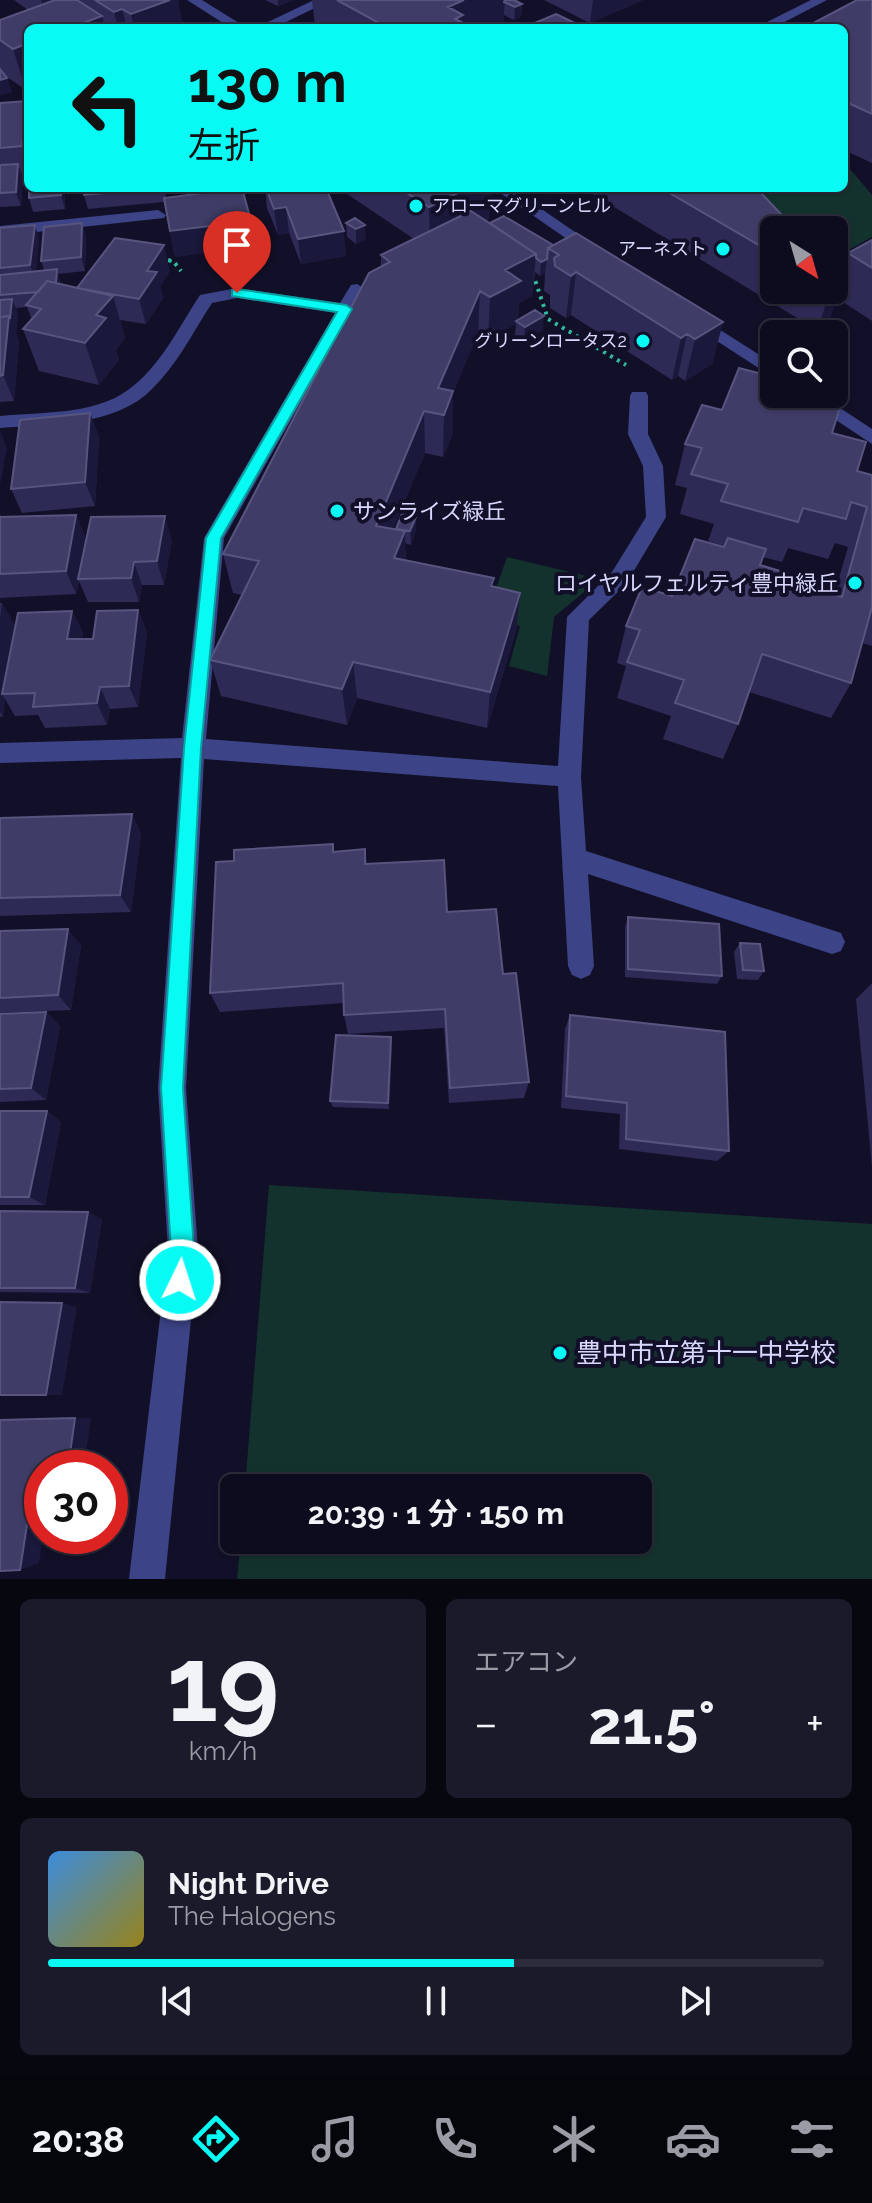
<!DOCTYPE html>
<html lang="ja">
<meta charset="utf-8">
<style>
:root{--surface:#0d0c1e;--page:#1b1a2b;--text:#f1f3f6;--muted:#9a9ba4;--line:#2d2c3c;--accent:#08faf4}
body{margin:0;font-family:Raleway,"Noto Sans JP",sans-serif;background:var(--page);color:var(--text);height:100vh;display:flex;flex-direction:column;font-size:30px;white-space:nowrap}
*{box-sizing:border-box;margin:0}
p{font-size:26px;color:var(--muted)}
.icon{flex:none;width:44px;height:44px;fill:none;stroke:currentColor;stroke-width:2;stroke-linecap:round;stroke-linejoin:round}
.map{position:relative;height:1579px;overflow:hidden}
.panel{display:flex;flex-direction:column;gap:20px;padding:20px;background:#070710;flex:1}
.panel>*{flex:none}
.hud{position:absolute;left:24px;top:24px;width:824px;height:168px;border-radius:12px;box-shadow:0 2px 6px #0004,0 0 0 2px var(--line);background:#08faf4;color:#111;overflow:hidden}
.needle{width:52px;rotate:143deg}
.buttons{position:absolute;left:760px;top:216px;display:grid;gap:16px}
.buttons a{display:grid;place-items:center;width:88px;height:88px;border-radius:12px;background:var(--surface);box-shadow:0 2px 6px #0004,0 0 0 2px var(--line);font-size:40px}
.speed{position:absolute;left:24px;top:1450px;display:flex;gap:16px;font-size:40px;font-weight:700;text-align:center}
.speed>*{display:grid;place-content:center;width:104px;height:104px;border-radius:50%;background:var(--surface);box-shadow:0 2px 6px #0004,0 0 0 2px var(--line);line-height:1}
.speed .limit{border:12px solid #d22;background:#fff;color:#111}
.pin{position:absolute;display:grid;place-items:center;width:68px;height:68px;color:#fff;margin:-82px -34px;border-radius:50% 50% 50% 0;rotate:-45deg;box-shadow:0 0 8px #0007}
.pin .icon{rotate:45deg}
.me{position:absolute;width:88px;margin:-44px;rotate:4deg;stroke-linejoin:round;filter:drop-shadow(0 0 6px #0008)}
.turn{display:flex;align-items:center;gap:28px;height:168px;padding:0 32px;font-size:36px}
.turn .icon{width:104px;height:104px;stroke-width:2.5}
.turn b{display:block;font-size:56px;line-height:68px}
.big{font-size:60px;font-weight:700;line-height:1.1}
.panel .widget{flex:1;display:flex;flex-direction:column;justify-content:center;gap:12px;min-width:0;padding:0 28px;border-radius:12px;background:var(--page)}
.panel .dial{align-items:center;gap:0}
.dial b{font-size:104px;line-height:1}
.song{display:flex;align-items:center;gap:24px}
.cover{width:96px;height:96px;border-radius:12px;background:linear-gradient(135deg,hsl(210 70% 55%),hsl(50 70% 35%))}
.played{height:8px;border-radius:4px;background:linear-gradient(90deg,var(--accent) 60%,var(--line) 60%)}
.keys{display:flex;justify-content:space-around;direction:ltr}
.heat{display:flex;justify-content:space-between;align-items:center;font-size:44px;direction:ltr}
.panel .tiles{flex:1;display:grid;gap:20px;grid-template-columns:1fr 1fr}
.widget:last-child{grid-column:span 2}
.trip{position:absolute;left:220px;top:1474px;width:432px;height:80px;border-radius:12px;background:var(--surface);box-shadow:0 2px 6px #0004,0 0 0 2px var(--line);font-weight:700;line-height:80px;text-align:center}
.tab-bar{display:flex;height:128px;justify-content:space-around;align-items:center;background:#05050c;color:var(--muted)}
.tab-bar .icon{width:56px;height:56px}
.tab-bar .selected{color:var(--accent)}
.tab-bar b{font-size:36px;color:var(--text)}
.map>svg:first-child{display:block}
.green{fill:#14322d}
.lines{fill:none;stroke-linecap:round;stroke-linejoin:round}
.path-far1{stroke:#32b89f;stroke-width:3;stroke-dasharray:2 4;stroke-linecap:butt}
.path{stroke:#32b89f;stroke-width:4;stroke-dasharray:3 5;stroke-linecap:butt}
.minor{fill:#3c4386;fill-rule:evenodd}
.wall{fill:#2d2a55;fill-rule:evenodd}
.shaded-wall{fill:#1a183b}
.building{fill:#3f3d67;stroke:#57557f;stroke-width:2}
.route{fill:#08faf4;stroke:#05a29f;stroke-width:2}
.poi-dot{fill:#08faf4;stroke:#111028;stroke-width:3}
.labels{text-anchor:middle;stroke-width:8;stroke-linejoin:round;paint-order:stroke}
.far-poi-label{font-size:18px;fill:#d8d8fe;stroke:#111028;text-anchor:end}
.poi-label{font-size:22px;fill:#d8d8fe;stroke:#111028;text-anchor:start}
.near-poi-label{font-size:26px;fill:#d8d8fe;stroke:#111028;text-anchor:start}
</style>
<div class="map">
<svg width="872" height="1579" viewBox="0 0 872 1579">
<rect width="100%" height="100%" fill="#111028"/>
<path class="green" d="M844,162L872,195V237L834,258V230H774L726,188H844Z
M507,557L595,578L590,587L554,617L547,676L509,666L520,626L495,620L488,611Z
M269,1185L872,1224V1579H237L241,1540H638V1488H245Z"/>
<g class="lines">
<path class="path-far1" d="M164,259L174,262"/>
<path class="path" d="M168,260L174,262L181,271
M529,277L535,280L548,319L626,365"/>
<path class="minor" d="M187,0H202L247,28H231Z
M314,0H331L280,25L268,22Z
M811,0H827L773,28H755Z
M493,188H511L607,254L599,259L593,257Z
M158,210L166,215L164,218L0,236V226Z
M357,284L365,289L224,538L206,739L558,766L567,617L612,572L646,517L643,466L628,434L630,396L632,392H646L648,396V434L663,466L666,517L626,584L589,620L581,777L586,851L832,930L841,933L845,942L841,951L832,954L588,874L594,966L590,975L581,979L572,975L568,966L558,786L204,759L186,1088L198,1250L165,1579H129L168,1250L158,1088L181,758L0,763V743L182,738L204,538L335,313L237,298L212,303C193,332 177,365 152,389C115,427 49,424 0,428V416C41,412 94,415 128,390C160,367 179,327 200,295L237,288L340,303L351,285Z
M692,312L774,364V378L686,321L683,317Z
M797,394H819L872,429V444Z"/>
</g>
<path class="wall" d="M14,0H178L183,28H28L26,90L4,75L12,92L0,95V20L28,10Z
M265,0H293L278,6Z
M312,0H518L516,1L522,4L521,17L514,20L504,15L503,23L493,28H318L315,26Z
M544,0H643L590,23Z
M872,0V163L844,150V28Z
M0,103L28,104V172L21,173L23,178L21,206L0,207Z
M29,188H73V192L65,193V209L33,212L29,198Z
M84,188H166V198L255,246L175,257L164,202L88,209L84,195Z
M265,188H326L346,256L301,264L289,233L278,235L267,208Z
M343,188H491L489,219L486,221L490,223L553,245L723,322L712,364L685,381L678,376L672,380L571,315L566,318L550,308V295L544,291L545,273L540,276L535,272L532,296L519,303L518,320L543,330L524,341L515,335L516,324L488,339L478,333L453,393V433L443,457L425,453L393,529L396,530V529L416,517V530L411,545L405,543L406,560L493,587L520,593L516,631L487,728L357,698L347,725L221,696L210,660L242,595L233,593L223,554L381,267V255L414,239L344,192Z
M586,188H752L774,230V290H834L848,253L872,240V321L837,298L828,323L817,330L586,190Z
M355,218L366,239L356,244L347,237L346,223Z
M82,223L86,237L85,271L58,274L61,285L77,288L170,271L160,286L163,298L146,324L120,320L125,338L116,350L119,360L99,385L39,371L23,329L32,320L27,307L16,308L18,313L16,333L19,342L14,401L0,402V228L39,239L36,271L44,270L41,261Z
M90,413L99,438L95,506L22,513L11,489Z
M832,433L857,471L872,475V646L862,643L851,683L831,718L749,692L738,724L723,759L663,739L671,716L617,698L626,666L617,663L626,626L672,596L725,546L708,541L714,524L680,514L687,488L675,485L685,444ZM835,543L848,547L834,595L808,587L760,565L763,557L782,562L788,548L828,559Z
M0,514L2,517L76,515L86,539L172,540L164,585H142L139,602H88L79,581L76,594L0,598Z
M0,603H2L15,626L13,643L72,611L83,633L82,639H93L138,610L147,632L138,707L110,709L107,725L45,728L38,715L15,716L5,699L3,716L0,717Z
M132,814L141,834L131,912L0,916V818Z
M365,849L367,864L447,912L503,974L529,1082L524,1098L449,1103L444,1028L348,1034L344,1015V1003L220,1012L210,993L234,861Z
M628,917L722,976L717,984L625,977V926Z
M0,931L81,945L71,1010L0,1013Z
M740,943L764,971L758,980L737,979L734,952Z
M871,984H872V1167L856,999Z
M46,1012L60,1026L46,1100L0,1102V1014Z
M570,1015L729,1151L717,1161L619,1149L620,1114L561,1108L565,1029Z
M391,1037L392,1045L389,1109L333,1107L330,1101Z
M0,1111H47L61,1122L45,1205H0Z
M0,1211L102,1219L90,1293L0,1292Z"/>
<path class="shaded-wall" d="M41,0H81L47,22Z
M170,0H178L183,28H134L131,14Z
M278,0H293L278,6Z
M464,0H505L503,23L493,28H447L448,7Z
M593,0H643L590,23Z
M522,4L521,17L514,20L515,7Z
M122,9L127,28H118L114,12Z
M102,16L105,28H70Z
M28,43V90H26L13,49Z
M7,78L12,92L0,95V80Z
M27,101L28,104V164L22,146Z
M18,164L23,178L21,206L16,192Z
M61,188H73V192L65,193V209L61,195Z
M468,188H491L489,219L430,250L429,207Z
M286,207L289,233L278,235L274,209Z
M251,221L255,246L175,257L170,231Z
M82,223L86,237L85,271L81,257Z
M35,225L39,239L35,279L30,265Z
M365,225L366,239L356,244V229Z
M344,231L346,256L301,264L298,239Z
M164,245L170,271L160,286L163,298L146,324L139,299L147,271Z
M536,254L532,296L519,303L518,322L516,321V324L488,339L490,297L505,270Z
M547,259L545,273L540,276L541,262Z
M57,269L61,283L60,304L55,290Z
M576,272L571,315L566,318L571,276Z
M844,280L828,323L817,330L831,290H834V286Z
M480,291L478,333L453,393V433L443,457L444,415L438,388Z
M113,296L125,338L116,350L119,360L99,385L85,343L96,315Z
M12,299L18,313L16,333L19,342L14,401L3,375L9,316Z
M544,316L543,330L524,341L525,327Z
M723,322L712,364L685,381L695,339Z
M687,334L678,376L672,380L681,338Z
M424,411L425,453L378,566L376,526Z
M90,413L99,438L95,506L85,482Z
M0,431L7,448L0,486Z
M76,515L86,539L76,594L66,571Z
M165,516L172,540L164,585L157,561Z
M416,517V530L411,545L410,531Z
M405,531L406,571L394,558Z
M134,562L142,585L139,602L131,578Z
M520,593L516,631L487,728L490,692Z
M2,603L15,626L6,694H2L5,699L3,716L0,712V620Z
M138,610L147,632L138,707L129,686Z
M72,611L83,633L78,662L67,639Z
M353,662L357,698L347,725L342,689Z
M100,687L110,709L107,725L97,703Z
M132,814L141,834L131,912L120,895Z
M68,929L81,945L71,1010L58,995Z
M46,1012L60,1026L46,1100L31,1088Z
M391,1037L392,1045L389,1109L388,1103Z
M47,1111L61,1122L45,1205L29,1197Z
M88,1212L102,1219L90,1293L75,1288Z
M62,1303L77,1307L62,1395H46Z
M75,1418H91L84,1468H68Z
M42,1508V1536H43L39,1563L20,1570L29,1512Z"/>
<path class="building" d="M55,0H77L102,16L70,28H28V43L13,49L0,40V20Z
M95,0H170L131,14L122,9L114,12Z
M337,0H464L448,7L463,15L455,19L465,24L455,28H388Z
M505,0H514L522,4L515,7L504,2Z
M857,0H872V114L844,101V28H804Z
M556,14L585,28H537L530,25Z
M0,69L7,78L0,80Z
M27,101L22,146L0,148V103Z
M18,164L16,192L0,193V165Z
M29,188H61V195L29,198Z
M84,188H159L84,195Z
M242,188L251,221L170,231L164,198Z
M266,188H326L344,231L298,239L286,207L274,209Z
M399,188H468L429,207Z
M661,188H752L762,194L796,230H774V254Z
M471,211L536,254L505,270L521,281L490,297L480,291L438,388L453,391L444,415L424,411L376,526L405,531L394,558L494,578L491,586L520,593L490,692L353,662L342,689L210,660L259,561L223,554L369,273L390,262L381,255Z
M504,216L553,245L548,248L547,259L541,262L536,258V254L490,223Z
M355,218L365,225L356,229L346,223Z
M82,223L81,257L41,261L44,227Z
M35,225L30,265L0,268V228Z
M576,233L723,322L695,339L687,334L681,338L576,272L571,276L555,266L554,258L559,255L548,248Z
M115,238L164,245L147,271L157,272L139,299L77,288Z
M872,240V268L848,253Z
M57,269L56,283L47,281L38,292L0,295V275Z
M834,270L844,280L834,286Z
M47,281L113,296L96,315L106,318L85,343L23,329L41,309L26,305Z
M12,299L10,319L9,316L0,317V300Z
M535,310L544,316L525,327L516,321Z
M9,316L3,375L0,376V317Z
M739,368L774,377V394H802L841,404L832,433L866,442L857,471L872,475V607L851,683L762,654L738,724L675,703L684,680L627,662L640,630L626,626L642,587L672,596L695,539L724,547L728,538L766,549L760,565L810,580L808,587L842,597L867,507L851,502L846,519L803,508L798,522L721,501L728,484L691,474L702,448L685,444L702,405L722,410Z
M90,413L85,482L11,489L20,420Z
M402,514L416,517L410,531L396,529Z
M76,515L66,571L0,574V517Z
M165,516L157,561L134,562L131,578L78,579L91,517Z
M138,610L129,686L100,687L97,703L33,707L35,693L2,694L18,613L72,611L67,639H93L97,611Z
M132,814L120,895L0,898V818Z
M333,844V852L365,849V864L444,860L447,912L496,909L503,974L516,973L529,1082L450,1088L445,1009L344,1015L343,983L210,993L216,862L234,861V850Z
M628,917L719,924L722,976L628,969Z
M68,929L58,995L0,998V931Z
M740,943L760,944L764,971L743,970Z
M46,1012L31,1088L0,1089V1014Z
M570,1015L725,1032L729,1151L626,1139L627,1103L566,1096Z
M336,1035L391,1037L388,1103L330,1101Z
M0,1111H47L29,1197H0Z
M0,1211L88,1212L75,1288H0Z
M0,1302L62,1303L46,1395H0Z
M75,1418L68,1468H42V1512H29L20,1570L0,1571V1420Z"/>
<path class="route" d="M237,289L346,305L352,309L221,538L201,748L183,1088L194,1250L188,1288L180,1291L171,1288L168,1280L171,1250L161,1088L184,748L206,538L337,312L232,296V290Z"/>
<g class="poi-dot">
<circle cx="416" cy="206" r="8"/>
<circle cx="723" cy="249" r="8"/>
<circle cx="643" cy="341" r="8"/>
<circle cx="337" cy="511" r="8"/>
<circle cx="855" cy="583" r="8"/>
<circle cx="560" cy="1353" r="8"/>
</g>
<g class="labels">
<g class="far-poi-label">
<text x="432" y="212" text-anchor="start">アローマグリーンヒル</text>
<text x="707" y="255">アーネスト</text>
<text x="627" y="347">グリーンロータス2</text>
</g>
<g class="poi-label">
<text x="353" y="519">サンライズ緑丘</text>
<text x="839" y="591" text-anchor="end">ロイヤルフェルティ豊中緑丘</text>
</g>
<g class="near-poi-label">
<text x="576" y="1362">豊中市立第十一中学校</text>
</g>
</g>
</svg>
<div class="buttons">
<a><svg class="needle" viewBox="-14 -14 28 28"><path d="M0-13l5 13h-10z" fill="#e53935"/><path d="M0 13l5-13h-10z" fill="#9a9ba4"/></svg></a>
<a><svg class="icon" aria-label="search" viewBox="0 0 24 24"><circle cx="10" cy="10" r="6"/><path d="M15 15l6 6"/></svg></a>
</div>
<div class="speed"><div class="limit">30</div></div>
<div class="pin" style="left:237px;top:293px;background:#d93025"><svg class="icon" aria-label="arrive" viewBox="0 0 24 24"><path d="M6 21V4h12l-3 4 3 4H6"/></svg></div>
<svg class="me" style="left:180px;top:1280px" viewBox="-20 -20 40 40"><circle r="17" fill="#08faf4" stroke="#fff" stroke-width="3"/><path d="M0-11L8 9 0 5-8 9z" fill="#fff"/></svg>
<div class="trip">20:39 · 1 分 · 150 m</div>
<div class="hud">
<div class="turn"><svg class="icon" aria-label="left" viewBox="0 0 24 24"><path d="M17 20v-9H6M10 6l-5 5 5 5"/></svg><div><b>130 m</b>左折</div></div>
</div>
</div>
<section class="panel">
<div class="tiles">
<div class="widget dial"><b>19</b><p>km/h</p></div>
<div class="widget"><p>エアコン</p>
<div class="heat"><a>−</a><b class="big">21.5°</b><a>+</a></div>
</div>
<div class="widget">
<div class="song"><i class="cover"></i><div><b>Night Drive</b><p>The Halogens</p></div></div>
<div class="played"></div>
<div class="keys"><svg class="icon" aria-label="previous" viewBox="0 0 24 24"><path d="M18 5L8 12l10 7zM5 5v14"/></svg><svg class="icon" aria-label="pause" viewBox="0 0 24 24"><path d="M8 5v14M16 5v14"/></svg><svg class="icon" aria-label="next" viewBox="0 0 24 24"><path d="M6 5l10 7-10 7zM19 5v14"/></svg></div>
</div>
</div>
</section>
<nav class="tab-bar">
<b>20:38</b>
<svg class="icon selected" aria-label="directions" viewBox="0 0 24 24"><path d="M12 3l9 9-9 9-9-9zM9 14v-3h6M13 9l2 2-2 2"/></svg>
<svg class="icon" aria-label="music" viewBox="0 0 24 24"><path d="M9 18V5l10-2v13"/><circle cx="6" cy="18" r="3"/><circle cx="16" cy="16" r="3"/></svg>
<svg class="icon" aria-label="phone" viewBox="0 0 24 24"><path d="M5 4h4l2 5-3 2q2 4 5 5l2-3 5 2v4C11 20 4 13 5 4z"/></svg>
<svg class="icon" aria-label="climate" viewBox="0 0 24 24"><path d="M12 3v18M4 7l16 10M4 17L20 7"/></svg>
<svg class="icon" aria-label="car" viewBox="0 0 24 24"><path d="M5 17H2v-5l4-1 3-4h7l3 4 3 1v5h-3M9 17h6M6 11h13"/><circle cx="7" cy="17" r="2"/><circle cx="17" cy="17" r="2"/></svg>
<svg class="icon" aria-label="filters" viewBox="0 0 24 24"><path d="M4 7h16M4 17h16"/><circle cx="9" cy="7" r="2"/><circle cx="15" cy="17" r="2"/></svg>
</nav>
